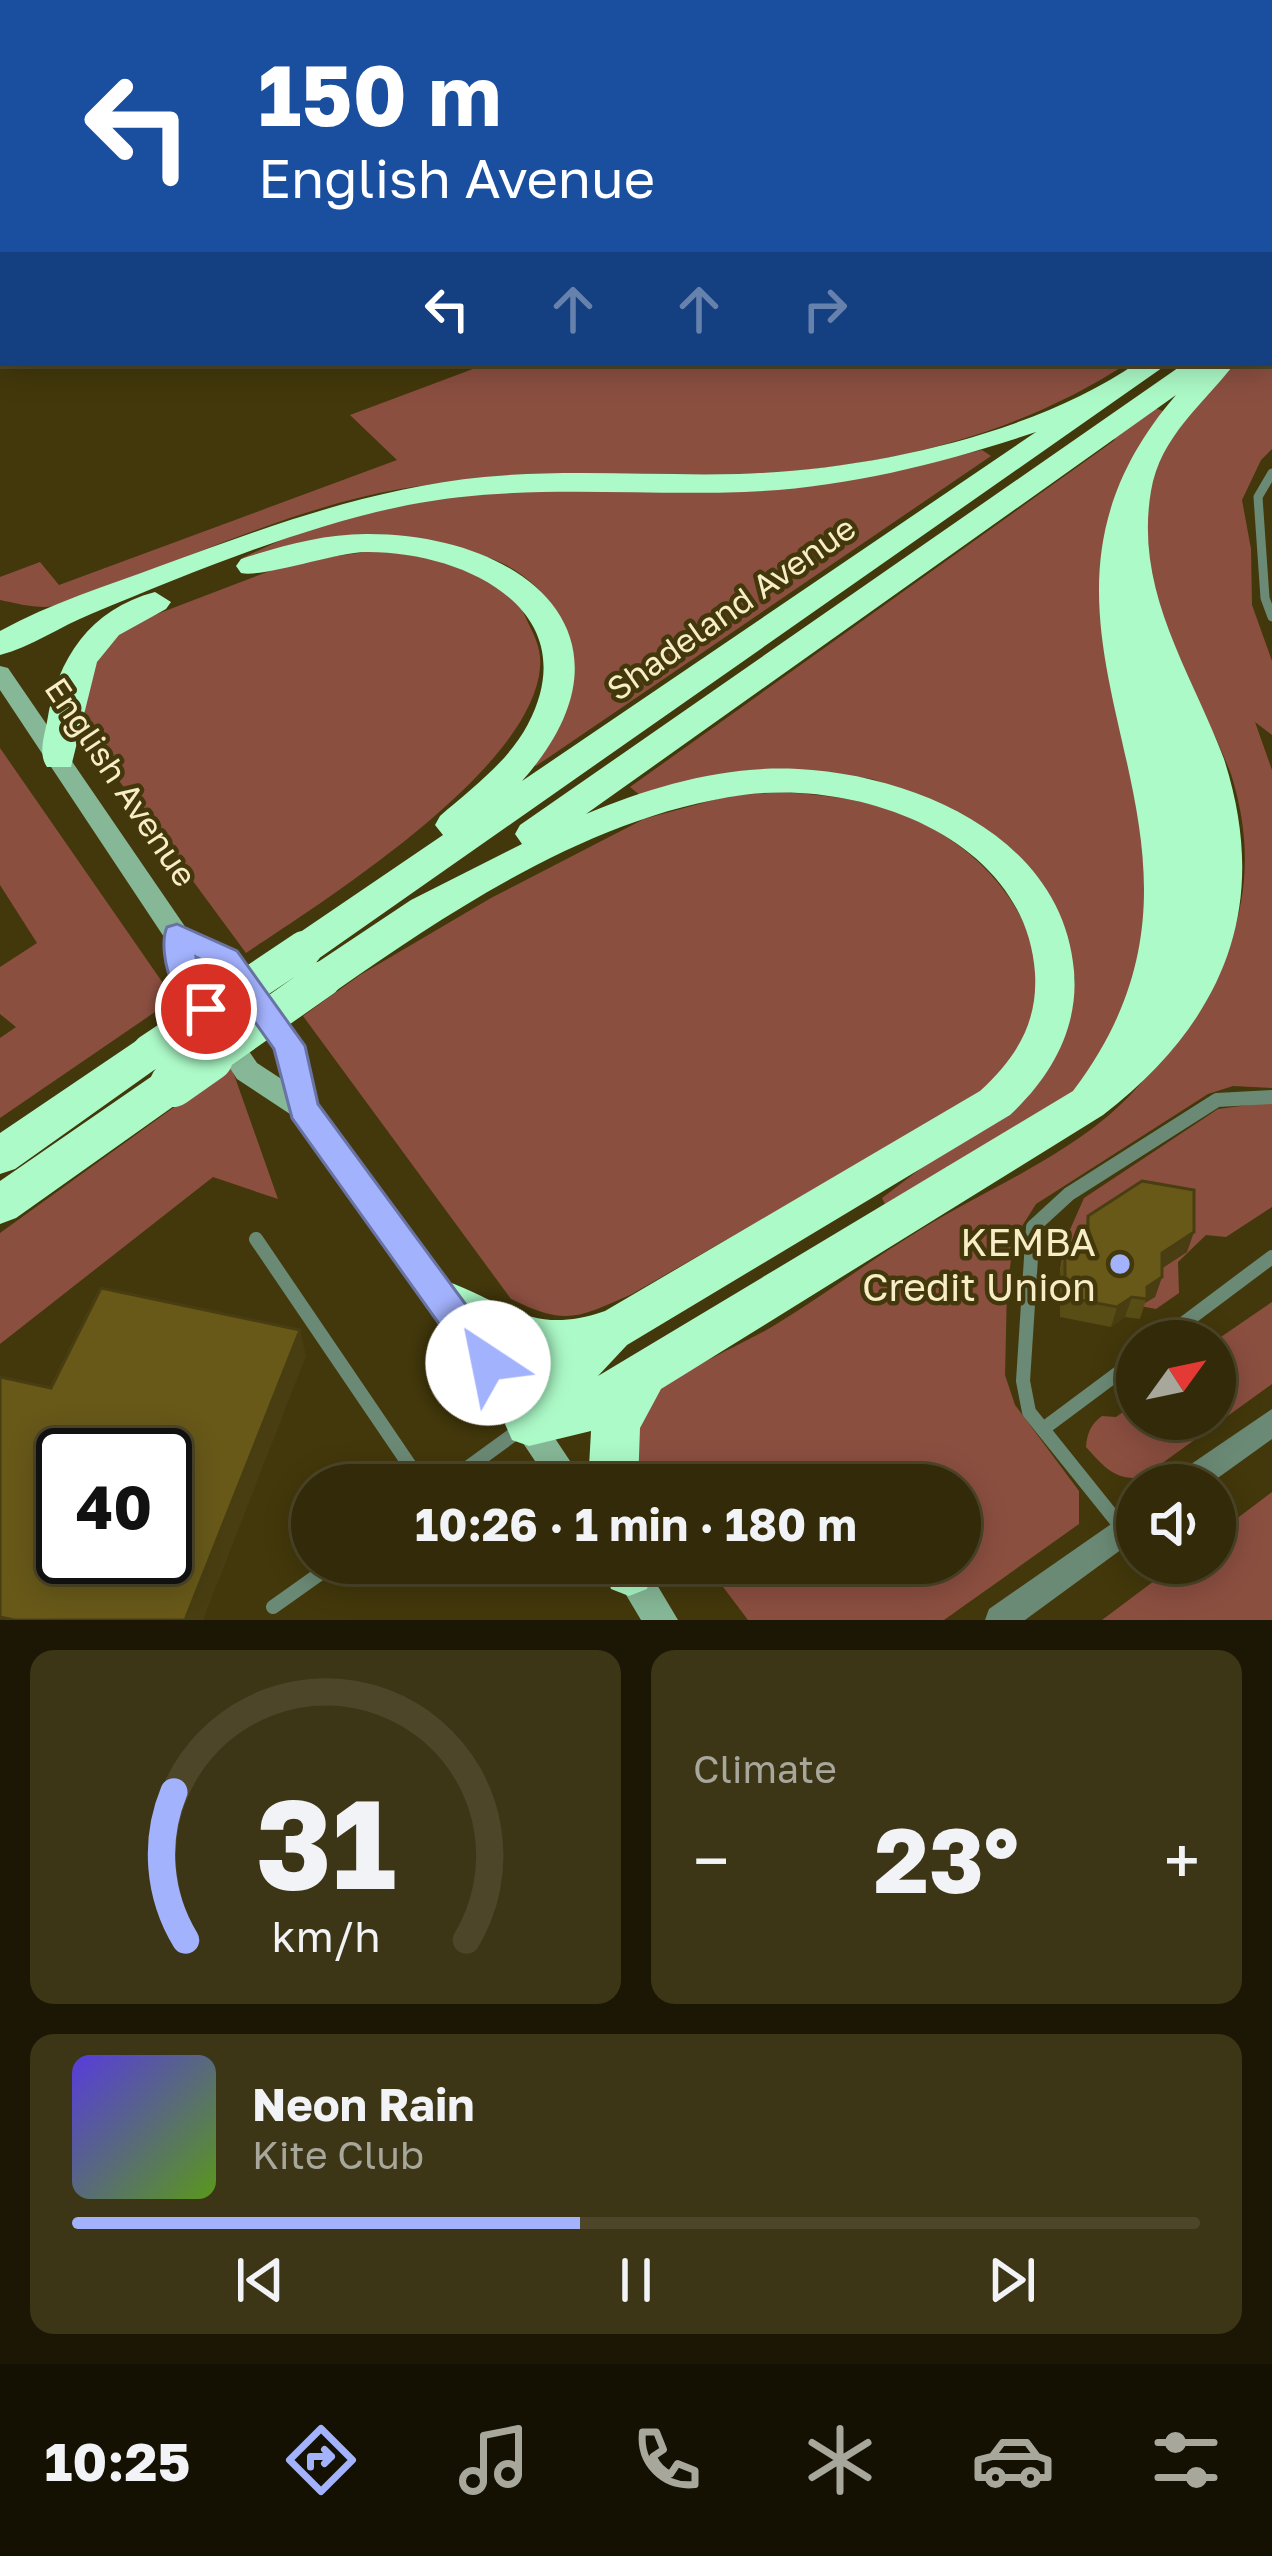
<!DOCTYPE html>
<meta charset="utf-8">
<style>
:root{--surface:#322a08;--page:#3d3616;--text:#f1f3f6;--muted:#a8a79c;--line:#4d4629;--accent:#a3b2fd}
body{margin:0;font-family:"Golos Text",sans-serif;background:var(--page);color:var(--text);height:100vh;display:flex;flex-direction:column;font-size:45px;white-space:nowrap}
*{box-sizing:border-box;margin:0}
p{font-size:39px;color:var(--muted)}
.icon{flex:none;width:66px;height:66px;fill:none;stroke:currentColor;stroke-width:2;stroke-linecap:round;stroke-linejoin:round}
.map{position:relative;height:1620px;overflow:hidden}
.details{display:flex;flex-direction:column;gap:30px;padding:30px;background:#1c1704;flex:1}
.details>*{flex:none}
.top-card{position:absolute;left:0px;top:0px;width:1272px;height:366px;box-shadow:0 6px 30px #0003,0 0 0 3px var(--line);background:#1a4fa0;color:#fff;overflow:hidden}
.needle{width:78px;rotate:57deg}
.controls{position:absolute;left:1116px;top:1320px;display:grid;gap:24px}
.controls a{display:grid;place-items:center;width:120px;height:120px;border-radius:50%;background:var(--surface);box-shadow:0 6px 30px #0003,0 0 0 3px var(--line);font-size:60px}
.speed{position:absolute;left:36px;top:1428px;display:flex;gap:24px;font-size:60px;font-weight:700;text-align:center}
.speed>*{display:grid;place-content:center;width:156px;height:156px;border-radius:50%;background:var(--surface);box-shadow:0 6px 30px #0003,0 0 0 3px var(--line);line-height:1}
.speed .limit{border:6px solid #111;border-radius:18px;background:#fff;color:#111}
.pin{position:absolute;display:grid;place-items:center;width:102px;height:102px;color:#fff;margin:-51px;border:6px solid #fff;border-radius:50%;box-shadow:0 3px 12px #0007}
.me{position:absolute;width:132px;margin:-66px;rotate:326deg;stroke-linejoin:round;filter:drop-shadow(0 0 9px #0008)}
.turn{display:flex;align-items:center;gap:42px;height:252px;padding:0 60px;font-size:54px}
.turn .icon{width:156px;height:156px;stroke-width:2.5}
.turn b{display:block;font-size:84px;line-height:102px}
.lanes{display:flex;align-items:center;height:114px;padding:0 60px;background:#0003;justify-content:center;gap:60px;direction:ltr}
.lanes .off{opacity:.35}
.big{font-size:90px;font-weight:700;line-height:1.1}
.details .widget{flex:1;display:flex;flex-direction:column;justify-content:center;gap:18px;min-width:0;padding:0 42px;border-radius:24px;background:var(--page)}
.details .dial{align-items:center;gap:0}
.dial svg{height:312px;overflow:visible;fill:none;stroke:var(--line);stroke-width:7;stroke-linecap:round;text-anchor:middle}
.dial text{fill:var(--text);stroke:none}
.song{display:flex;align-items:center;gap:36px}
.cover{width:144px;height:144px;border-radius:18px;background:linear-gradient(135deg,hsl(250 70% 55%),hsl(90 70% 35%))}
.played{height:12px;border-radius:6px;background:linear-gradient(90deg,var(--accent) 45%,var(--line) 45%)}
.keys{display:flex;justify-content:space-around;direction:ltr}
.heat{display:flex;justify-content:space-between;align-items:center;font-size:66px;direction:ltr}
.details .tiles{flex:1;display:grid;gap:30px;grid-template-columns:1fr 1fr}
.widget:last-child{grid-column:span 2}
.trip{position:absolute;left:291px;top:1464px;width:690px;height:120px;border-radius:60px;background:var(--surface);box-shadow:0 6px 30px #0003,0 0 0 3px var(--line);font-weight:700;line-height:120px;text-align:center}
.tab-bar{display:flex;height:192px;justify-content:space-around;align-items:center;background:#141103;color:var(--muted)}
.tab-bar .icon{width:84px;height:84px}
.tab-bar .selected{color:var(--accent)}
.tab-bar b{font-size:54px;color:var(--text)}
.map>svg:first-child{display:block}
.green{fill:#8b4f40}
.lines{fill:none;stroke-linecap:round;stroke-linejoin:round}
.lane-far2{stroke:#6b8a75;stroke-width:6}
.lane-far1{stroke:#6b8a75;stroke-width:9}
.lane{stroke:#6b8a75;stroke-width:14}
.street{fill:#6b8a75;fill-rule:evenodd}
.secondary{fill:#86b897;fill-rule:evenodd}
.highway{fill:#acfac7;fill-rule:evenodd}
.highway-bridge-far1{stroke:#acfac7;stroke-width:36}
.highway-bridge{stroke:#acfac7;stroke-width:46}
.wall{fill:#594d16}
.shaded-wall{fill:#493e12}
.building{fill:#685919;stroke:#493e12;stroke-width:3;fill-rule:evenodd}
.route{fill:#a3b2fd;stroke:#6a74a4;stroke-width:3}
.poi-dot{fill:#a3b2fd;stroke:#43380b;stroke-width:4.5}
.labels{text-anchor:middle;stroke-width:9;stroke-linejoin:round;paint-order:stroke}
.street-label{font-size:33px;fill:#f7edc6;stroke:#43380b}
.near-poi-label{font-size:39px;fill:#f7edc6;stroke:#43380b;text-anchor:end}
</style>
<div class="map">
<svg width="1272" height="1620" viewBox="0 0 1272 1620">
<rect width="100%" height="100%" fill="#43380b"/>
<path class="green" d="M842,0H1272V265L1269,267V3H833Z
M1272,337V449L1261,460L1242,500L1251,549L1252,605L1272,661V735L1255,722L1272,770V1088L1233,1086L1208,1094L1036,1204L1014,1239L1007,1288L1005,1375L1015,1405L1079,1491V1524L944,1620H748L705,1563H960V1485H641C629,1459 633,1422 651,1399C669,1375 746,1343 775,1325C824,1295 871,1260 920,1230C989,1187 1077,1153 1133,1092C1217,999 1272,903 1231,774C1209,717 1177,666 1159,607C1146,564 1139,518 1153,473C1165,433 1199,401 1226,370L1237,363H1269Z
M489,363H1128C986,455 826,477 660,477C559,477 461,473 362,497C283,516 206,550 131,578C105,588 72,605 45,607C29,607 15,603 0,600V577L40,562L59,585L397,460L350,415Z
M1153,407L1165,412L1148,438L1125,492L1223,840L1083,1086L885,1204L882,1198L949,1147L1070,1017L1075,978L1056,914L928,799L872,779L809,771L641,796L630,787L1115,440L1111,436Z
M982,450L991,456L536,766L530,761C562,713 594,668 557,612C499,524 393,547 305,555C285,557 260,562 242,558L312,526L457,493L918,465Z
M373,551C424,555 501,566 525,616C533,634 542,647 540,668C531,770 327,899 246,953L92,744L81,695L105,645L131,624L293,562Z
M0,748L174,999L0,1118V1038L16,1027L0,1014V967L37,943L0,885Z
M782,792C824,795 867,799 907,816C998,854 1071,952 1024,1049C1015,1066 992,1082 978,1095L632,1294C578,1318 566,1326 511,1299L303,1016L360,975L491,898L644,819L728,796Z
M231,1066L278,1199L213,1177L0,1344V1233Z
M1272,1102V1207L1226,1237L1206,1235L1178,1262L1179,1293L1156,1309L1140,1306L1082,1258L1060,1270L1065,1241L1084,1198L1218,1109Z
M1272,1302V1384L1143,1477C1116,1482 1103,1466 1086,1447C1087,1433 1091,1424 1102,1416L1116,1417L1123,1412L1122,1406L1137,1395V1419H1215V1341Z
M1272,1492V1620H1102L1178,1563H1215V1535Z"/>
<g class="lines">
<path class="lane-far2" d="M98,3L111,0
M322,3L335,0
M465,3L477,0"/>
<path class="lane-far1" d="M1272,473L1258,497L1265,598L1272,617"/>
<path class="lane" d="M256,1239L423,1485
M1160,1341L1272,1257
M1043,1429L1137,1359
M444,1485L521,1429
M1122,1528L1029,1412L1023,1381L1033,1227L1069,1194L1217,1100L1272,1097
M273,1607L335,1563"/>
<path class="street" d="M1272,1409V1439L1208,1485H1171L1175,1475Z
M1137,1506V1538L1025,1620H985L989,1609Z"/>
<path class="secondary" d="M0,666L8,668L186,928L236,952L299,1038L316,1104L457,1291L586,1485H551L435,1311L293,1116L237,1079L172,978L164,937L0,690ZM194,954C237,975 273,1034 283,1080L257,1063L198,976Z
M607,1563H644L678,1620H641Z"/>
<path class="highway" d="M1272,275V292L1269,293V276Z
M1272,306V323L1269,324V307Z
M1137,363H1169L318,959L304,963L290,959L285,949L290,939L443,835L435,825L440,816C471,789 509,761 528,724C588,609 462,551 366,552C333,553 262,578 241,573L236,566L241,559C281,546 324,534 366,534C522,533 651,636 522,781L1036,432C940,464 845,488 744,492C632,496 519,483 408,505C300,527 193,572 91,614C61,626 31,647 0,655V631C51,603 106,586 160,566C266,527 371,488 484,477C568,469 654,476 739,474C867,470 1030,436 1137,363Z
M1185,363H1235C1204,404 1160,436 1151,491C1134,591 1190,669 1224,759C1272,908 1223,1022 1103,1115L661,1389L640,1428L638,1485H588L591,1431L529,1446L512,1440L505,1424L546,1363C508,1358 440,1337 423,1301L430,1287L446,1281C509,1304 533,1336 605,1311L980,1091C1016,1058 1038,1023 1035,973C1026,838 861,779 743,795C596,815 457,906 337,990L323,994L309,990L303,979L309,968L411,900L522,844L515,834L520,825ZM1176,395C967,637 1272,828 1073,1091L598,1376L627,1345L1010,1115C1051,1077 1079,1028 1074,971C1063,838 917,775 798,769C726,765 652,786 586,814Z
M155,592L171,602L166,609L119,635L97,662L71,767H47C38,754 44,737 47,722C57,659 90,609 155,592Z
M150,1036L164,1041L170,1052L164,1063L15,1169L0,1174V1133L136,1041Z
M173,1067L188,1072L194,1084L188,1096L16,1218L0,1224V1181L158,1072Z
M603,1563H653L647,1589L629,1596L611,1589Z"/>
<path class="highway-bridge-far1" d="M150,1052L304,949
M206,1061L323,979"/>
<path class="highway-bridge" d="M173,1084L210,1058"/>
</g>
<path class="wall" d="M1088,1216L1187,1252L1162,1268V1277L1155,1297L1145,1303L1140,1319L1125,1317L1111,1327L1060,1317V1270L1065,1251L1082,1241Z"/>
<path class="shaded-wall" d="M1194,1232L1187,1252L1155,1273L1162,1253Z
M1162,1277L1155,1297L1145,1303L1147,1287Z
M1132,1297L1125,1317L1111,1327L1117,1307Z
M300,1330L306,1356L203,1620H185Z"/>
<path class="building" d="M1142,1181L1194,1190V1232L1162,1253V1277L1147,1287V1299L1132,1297L1117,1307L1065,1297V1251L1088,1238V1216Z
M101,1288L300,1330L185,1620H14L0,1617V1377L51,1388ZM63,1455H165V1557H63Z"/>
<path class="route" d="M177,924L237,951L305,1046L318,1104L500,1351L505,1363L500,1374L488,1379L475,1374L292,1118L274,1049L216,967L196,957L199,976L221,1009L216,1017C180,1029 155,954 167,927Z"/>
<circle class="poi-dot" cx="1120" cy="1264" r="12"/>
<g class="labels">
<g class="street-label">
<text transform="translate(731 608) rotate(-35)" y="12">Shadeland Avenue</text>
<text transform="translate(121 782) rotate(56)" y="12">English Avenue</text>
</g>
<g class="near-poi-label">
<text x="1096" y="1256">KEMBA<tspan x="1096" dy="45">Credit Union</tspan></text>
</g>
</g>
</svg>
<div class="controls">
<a><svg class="needle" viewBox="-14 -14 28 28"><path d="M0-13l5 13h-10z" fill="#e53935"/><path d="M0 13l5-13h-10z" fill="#a8a79c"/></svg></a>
<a><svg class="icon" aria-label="sound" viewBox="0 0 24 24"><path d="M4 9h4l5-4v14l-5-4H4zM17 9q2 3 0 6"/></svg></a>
</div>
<div class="speed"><div class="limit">40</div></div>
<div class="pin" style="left:206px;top:1009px;background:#d93025"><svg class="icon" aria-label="arrive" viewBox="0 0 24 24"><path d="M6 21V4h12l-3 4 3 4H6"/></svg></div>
<svg class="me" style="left:488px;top:1363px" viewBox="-20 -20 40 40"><circle r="19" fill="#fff"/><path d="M0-13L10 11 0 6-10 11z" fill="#a3b2fd"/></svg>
<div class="trip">10:26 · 1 min · 180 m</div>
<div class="top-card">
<div class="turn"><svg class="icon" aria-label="left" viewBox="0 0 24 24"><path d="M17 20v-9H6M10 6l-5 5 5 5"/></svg><div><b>150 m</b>English Avenue</div></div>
<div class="lanes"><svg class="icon" aria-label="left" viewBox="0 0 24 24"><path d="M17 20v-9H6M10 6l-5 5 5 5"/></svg><svg class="icon off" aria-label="ahead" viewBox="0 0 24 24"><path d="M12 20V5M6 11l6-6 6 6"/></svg><svg class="icon off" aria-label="ahead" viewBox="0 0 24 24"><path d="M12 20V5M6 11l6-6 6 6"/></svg><svg class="icon off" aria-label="right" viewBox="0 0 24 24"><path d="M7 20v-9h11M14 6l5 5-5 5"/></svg></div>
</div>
</div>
<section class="details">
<div class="tiles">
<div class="widget dial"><svg viewBox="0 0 100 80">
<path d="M14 69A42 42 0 1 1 86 69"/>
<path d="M14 69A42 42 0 0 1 11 31" stroke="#a3b2fd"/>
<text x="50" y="56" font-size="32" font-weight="700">31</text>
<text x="50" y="72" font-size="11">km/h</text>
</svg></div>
<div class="widget"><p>Climate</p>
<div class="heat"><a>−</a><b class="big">23°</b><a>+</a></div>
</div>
<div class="widget">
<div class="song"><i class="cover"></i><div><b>Neon Rain</b><p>Kite Club</p></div></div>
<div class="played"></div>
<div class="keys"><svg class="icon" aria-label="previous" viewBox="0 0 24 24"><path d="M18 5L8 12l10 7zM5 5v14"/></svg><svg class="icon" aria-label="pause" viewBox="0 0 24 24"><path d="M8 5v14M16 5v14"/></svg><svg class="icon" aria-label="next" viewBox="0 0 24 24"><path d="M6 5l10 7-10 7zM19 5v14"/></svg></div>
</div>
</div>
</section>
<nav class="tab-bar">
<b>10:25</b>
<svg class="icon selected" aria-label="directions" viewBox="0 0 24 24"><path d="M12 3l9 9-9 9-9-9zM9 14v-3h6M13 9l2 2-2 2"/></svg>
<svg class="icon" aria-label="music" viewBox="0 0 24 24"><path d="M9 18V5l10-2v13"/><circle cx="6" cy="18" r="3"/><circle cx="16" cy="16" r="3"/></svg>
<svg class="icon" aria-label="phone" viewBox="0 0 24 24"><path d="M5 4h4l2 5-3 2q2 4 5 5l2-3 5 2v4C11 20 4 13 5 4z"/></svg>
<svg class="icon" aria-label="climate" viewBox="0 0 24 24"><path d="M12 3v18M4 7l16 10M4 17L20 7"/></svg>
<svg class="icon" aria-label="car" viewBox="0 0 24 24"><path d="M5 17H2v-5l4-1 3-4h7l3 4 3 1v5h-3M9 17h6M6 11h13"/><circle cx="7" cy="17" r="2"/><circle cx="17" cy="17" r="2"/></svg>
<svg class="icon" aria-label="filters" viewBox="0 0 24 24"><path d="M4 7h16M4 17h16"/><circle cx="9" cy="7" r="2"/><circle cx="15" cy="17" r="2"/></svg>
</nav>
